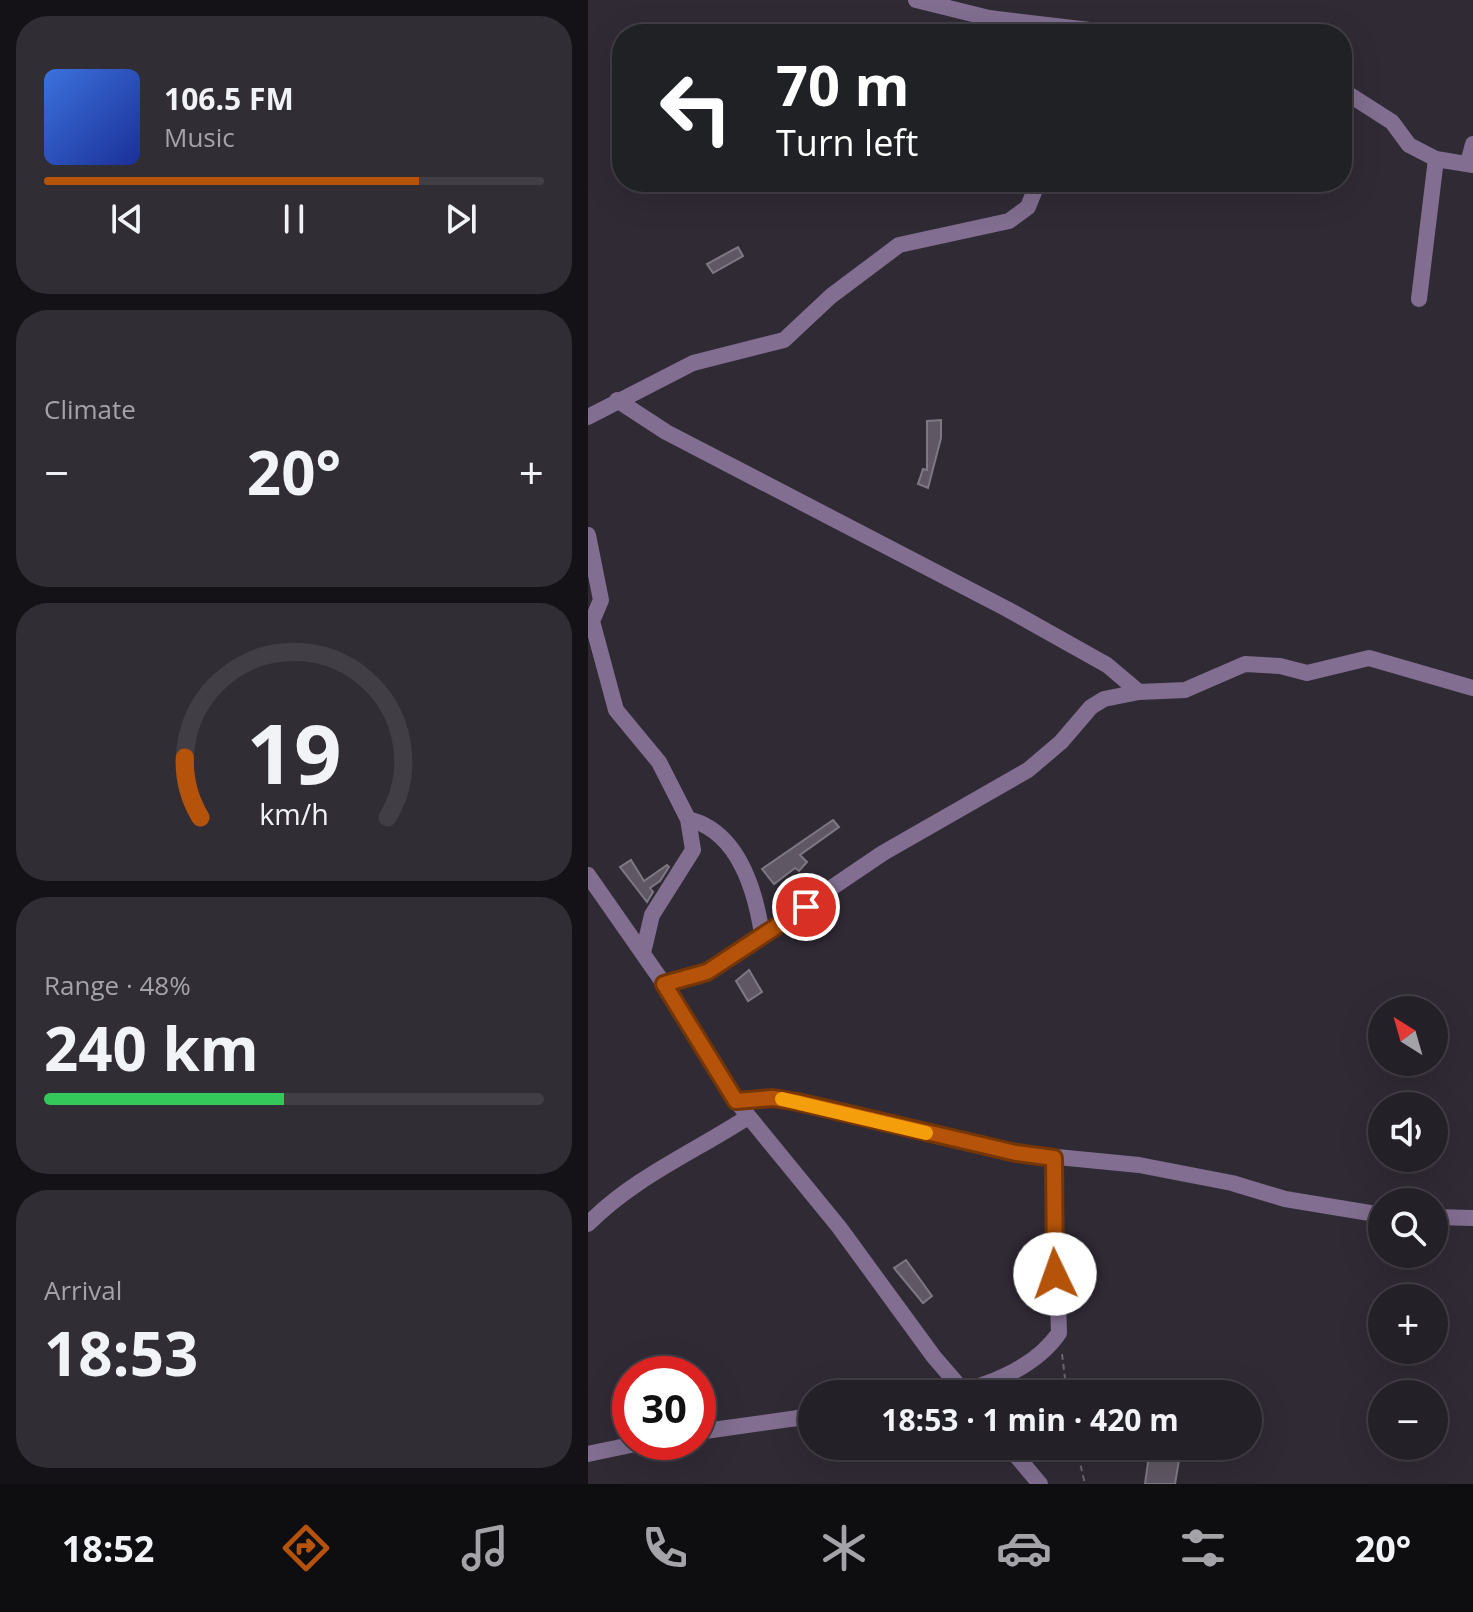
<!DOCTYPE html>
<meta charset="utf-8">
<style>
:root{--surface:#242028;--page:#302d34;--text:#f1f3f6;--muted:#a3a3a8;--line:#413e45;--accent:#b45309}
body{margin:0;font-family:"Open Sans",sans-serif;background:var(--page);color:var(--text);height:100vh;display:flex;flex-direction:column;font-size:30px;white-space:nowrap}
*{box-sizing:border-box;margin:0}
p{font-size:26px;color:var(--muted)}
.icon{flex:none;width:44px;height:44px;fill:none;stroke:currentColor;stroke-width:2;stroke-linecap:round;stroke-linejoin:round}
.map{position:relative;flex:1;overflow:hidden}
.side{display:flex;flex-direction:column;gap:16px;padding:16px;background:#141216;width:588px}
.side>*{flex:none}
.top-card{position:absolute;left:24px;top:24px;width:740px;height:168px;border-radius:32px;box-shadow:0 8px 32px #0002,0 0 0 2px var(--line);background:#202124;color:#fff;overflow:hidden}
.needle{width:52px;rotate:323deg}
.buttons{position:absolute;left:780px;top:996px;display:grid;gap:16px}
.buttons a{display:grid;place-items:center;width:80px;height:80px;border-radius:50%;background:var(--surface);box-shadow:0 8px 32px #0002,0 0 0 2px var(--line);font-size:40px}
.speed{position:absolute;left:24px;top:1356px;display:flex;gap:16px;font-size:40px;font-weight:700;text-align:center}
.speed>*{display:grid;place-content:center;width:104px;height:104px;border-radius:50%;background:var(--surface);box-shadow:0 8px 32px #0002,0 0 0 2px var(--line);line-height:1}
.speed .limit{border:12px solid #d22;background:#fff;color:#111}
.pin{position:absolute;display:grid;place-items:center;width:68px;height:68px;color:#fff;margin:-34px;border:4px solid #fff;border-radius:50%;box-shadow:0 2px 8px #0007}
.me{position:absolute;width:88px;margin:-44px;rotate:357deg;stroke-linejoin:round;filter:drop-shadow(0 0 6px #0008)}
.turn{display:flex;align-items:center;gap:28px;height:168px;padding:0 32px;font-size:36px}
.turn .icon{width:104px;height:104px;stroke-width:2.5}
.turn b{display:block;font-size:56px;line-height:68px}
.big{font-size:60px;font-weight:700;line-height:1.1}
.side .widget{flex:1;display:flex;flex-direction:column;justify-content:center;gap:12px;min-width:0;padding:0 28px;border-radius:32px;background:var(--page)}
.side .dial{align-items:center;gap:0}
.dial svg{height:208px;overflow:visible;fill:none;stroke:var(--line);stroke-width:7;stroke-linecap:round;text-anchor:middle}
.dial text{fill:var(--text);stroke:none}
.song{display:flex;align-items:center;gap:24px}
.cover{width:96px;height:96px;border-radius:12px;background:linear-gradient(135deg,hsl(220 70% 55%),hsl(230 70% 35%))}
.played{height:8px;border-radius:4px;background:linear-gradient(90deg,var(--accent) 75%,var(--line) 75%)}
.keys{display:flex;justify-content:space-around;direction:ltr}
.heat{display:flex;justify-content:space-between;align-items:center;font-size:44px;direction:ltr}
.charge{height:12px;border-radius:6px;background:linear-gradient(90deg,#34c759 48%,var(--line) 0)}
.trip{position:absolute;left:210px;top:1380px;width:464px;height:80px;border-radius:40px;background:var(--surface);box-shadow:0 8px 32px #0002,0 0 0 2px var(--line);font-weight:700;line-height:80px;text-align:center}
.menu{display:flex;height:128px;justify-content:space-around;align-items:center;background:#0e0d10;color:var(--muted)}
.menu .icon{width:56px;height:56px}
.menu .active{color:var(--accent)}
.menu b{font-size:36px;color:var(--text)}
main{display:flex;flex:1;min-height:0}
.map>svg:first-child{display:block}
.building{fill:#5f5864;stroke:#7e7784;stroke-width:2}
.lines{fill:none;stroke-linecap:round;stroke-linejoin:round}
.path{stroke:#6a646e;stroke-width:2;stroke-dasharray:6 4;stroke-linecap:butt}
.minor{stroke:#816e90;stroke-width:16}
.route-casing{stroke:#753606;stroke-width:20}
.route{stroke:#b45309;stroke-width:14}
.slow{stroke:#f59e0b;stroke-width:14}
</style>
<main>
<section class="side">
<div class="widget">
<div class="song"><i class="cover"></i><div><b>106.5 FM</b><p>Music</p></div></div>
<div class="played"></div>
<div class="keys"><svg class="icon" aria-label="previous" viewBox="0 0 24 24"><path d="M18 5L8 12l10 7zM5 5v14"/></svg><svg class="icon" aria-label="pause" viewBox="0 0 24 24"><path d="M8 5v14M16 5v14"/></svg><svg class="icon" aria-label="next" viewBox="0 0 24 24"><path d="M6 5l10 7-10 7zM19 5v14"/></svg></div>
</div>
<div class="widget"><p>Climate</p>
<div class="heat"><a>−</a><b class="big">20°</b><a>+</a></div>
</div>
<div class="widget dial"><svg viewBox="0 0 100 80">
<path d="M14 69A42 42 0 1 1 86 69"/>
<path d="M14 69A42 42 0 0 1 8 46" stroke="#b45309"/>
<text x="50" y="56" font-size="32" font-weight="700">19</text>
<text x="50" y="72" font-size="11">km/h</text>
</svg></div>
<div class="widget"><p>Range · 48%</p><b class="big">240 km</b><div class="charge"></div></div>
<div class="widget"><p>Arrival</p><b class="big">18:53</b></div>
</section>
<div class="map">
<svg width="885" height="1484" viewBox="0 0 885 1484">
<rect width="100%" height="100%" fill="#302a35"/>
<path class="building" d="M150,247L155,256L125,273L119,264Z
M353,420V438L340,488L330,484L335,469L339,470V421Z
M245,820L251,827L212,855L219,862L211,871L207,868L186,884L174,869Z
M43,860L56,881L79,865L81,867L72,881L62,888L65,892L59,902L32,867Z
M161,970L174,992L160,1001L148,981Z
M318,1260L344,1296L335,1303L306,1268Z
M561,1455L591,1460L587,1484H557Z"/>
<g class="lines">
<path class="path" d="M474,1354L479,1394
M488,1446L497,1484"/>
<path class="minor" d="M328,0L401,18L527,33L629,34
M754,90L804,122L821,145L848,159L885,165
M880,163L885,144
M831,299L848,159
M29,400L78,432L419,609L519,665L551,692
M0,417L105,363L196,340L243,296L311,245L421,221L440,207L450,182
M0,535L13,600L4,621L28,710L71,762L100,819L105,850L64,915L55,953
M100,819C150,831 167,889 174,934
M0,875L76,984L148,1101L251,1227L346,1357L378,1394
M76,984L119,972L295,853L440,770L473,742L503,707L516,699L551,692L597,690L657,664L692,666L719,673L781,658L885,688
M148,1101L185,1098L210,1102L428,1153L551,1165L644,1183L697,1199L794,1215
M846,1217L885,1218
M0,1224C45,1178 106,1152 160,1117
M358,1394C398,1388 448,1367 471,1333L466,1158
M110,1432L224,1416
M420,1446L452,1484
M0,1454L57,1442"/>
</g>
<g class="lines">
<defs>
<path id="route" d="M218,907L119,972L76,984L148,1101L185,1098L210,1102L428,1153L466,1158L467,1274"/>
</defs>
<use href="#route" class="route-casing"/>
<use href="#route" class="route"/>
<path class="slow" d="M194,1099L338,1133"/>
</g>
</svg>
<div class="buttons">
<a><svg class="needle" viewBox="-14 -14 28 28"><path d="M0-13l5 13h-10z" fill="#e53935"/><path d="M0 13l5-13h-10z" fill="#a3a3a8"/></svg></a>
<a><svg class="icon" aria-label="sound" viewBox="0 0 24 24"><path d="M4 9h4l5-4v14l-5-4H4zM17 9q2 3 0 6"/></svg></a>
<a><svg class="icon" aria-label="search" viewBox="0 0 24 24"><circle cx="10" cy="10" r="6"/><path d="M15 15l6 6"/></svg></a>
<a>+</a>
<a>−</a>
</div>
<div class="speed"><div class="limit">30</div></div>
<div class="pin" style="left:218px;top:907px;background:#d93025"><svg class="icon" aria-label="arrive" viewBox="0 0 24 24"><path d="M6 21V4h12l-3 4 3 4H6"/></svg></div>
<svg class="me" style="left:467px;top:1274px" viewBox="-20 -20 40 40"><circle r="19" fill="#fff"/><path d="M0-13L10 11 0 6-10 11z" fill="#b45309"/></svg>
<div class="trip">18:53 · 1 min · 420 m</div>
<div class="top-card">
<div class="turn"><svg class="icon" aria-label="left" viewBox="0 0 24 24"><path d="M17 20v-9H6M10 6l-5 5 5 5"/></svg><div><b>70 m</b>Turn left</div></div>
</div>
</div>
</main>
<nav class="menu">
<b>18:52</b>
<svg class="icon active" aria-label="directions" viewBox="0 0 24 24"><path d="M12 3l9 9-9 9-9-9zM9 14v-3h6M13 9l2 2-2 2"/></svg>
<svg class="icon" aria-label="music" viewBox="0 0 24 24"><path d="M9 18V5l10-2v13"/><circle cx="6" cy="18" r="3"/><circle cx="16" cy="16" r="3"/></svg>
<svg class="icon" aria-label="phone" viewBox="0 0 24 24"><path d="M5 4h4l2 5-3 2q2 4 5 5l2-3 5 2v4C11 20 4 13 5 4z"/></svg>
<svg class="icon" aria-label="climate" viewBox="0 0 24 24"><path d="M12 3v18M4 7l16 10M4 17L20 7"/></svg>
<svg class="icon" aria-label="car" viewBox="0 0 24 24"><path d="M5 17H2v-5l4-1 3-4h7l3 4 3 1v5h-3M9 17h6M6 11h13"/><circle cx="7" cy="17" r="2"/><circle cx="17" cy="17" r="2"/></svg>
<svg class="icon" aria-label="filters" viewBox="0 0 24 24"><path d="M4 7h16M4 17h16"/><circle cx="9" cy="7" r="2"/><circle cx="15" cy="17" r="2"/></svg>
<b>20°</b>
</nav>
